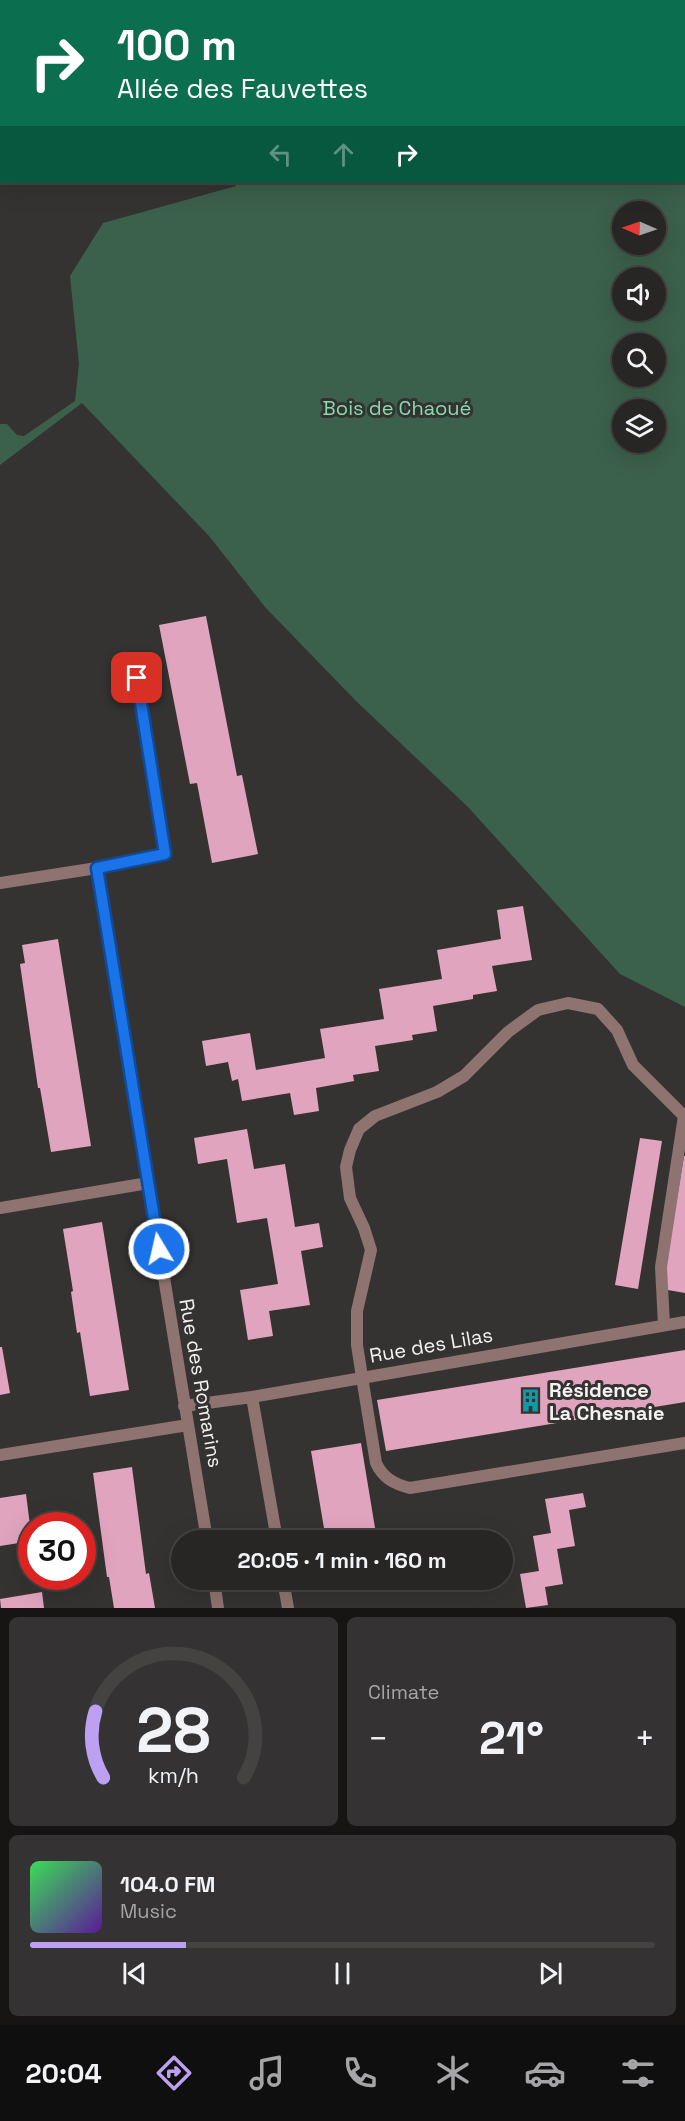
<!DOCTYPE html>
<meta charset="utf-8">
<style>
:root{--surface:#282625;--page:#343232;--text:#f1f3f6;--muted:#a5a5a7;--line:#444342;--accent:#bca0f2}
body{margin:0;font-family:"Space Grotesk",sans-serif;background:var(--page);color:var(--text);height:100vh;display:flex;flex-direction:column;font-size:22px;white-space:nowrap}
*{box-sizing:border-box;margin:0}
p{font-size:20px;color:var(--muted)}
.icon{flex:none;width:33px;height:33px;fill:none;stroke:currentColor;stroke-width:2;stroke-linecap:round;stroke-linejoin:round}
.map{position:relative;height:1608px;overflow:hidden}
.drawer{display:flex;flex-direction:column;gap:9px;padding:9px;background:#161514;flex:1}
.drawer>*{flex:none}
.guide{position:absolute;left:0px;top:0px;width:686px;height:183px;box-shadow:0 6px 24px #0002,0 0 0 2px var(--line);background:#0b6e4f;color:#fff;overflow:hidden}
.needle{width:39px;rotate:272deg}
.tools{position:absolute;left:612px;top:201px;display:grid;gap:12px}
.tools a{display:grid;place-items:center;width:54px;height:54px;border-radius:50%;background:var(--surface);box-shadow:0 6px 24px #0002,0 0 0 2px var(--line);font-size:30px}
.speed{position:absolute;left:18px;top:1512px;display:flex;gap:12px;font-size:30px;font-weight:700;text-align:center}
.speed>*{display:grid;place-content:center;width:78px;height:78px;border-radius:50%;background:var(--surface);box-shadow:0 6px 24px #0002,0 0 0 2px var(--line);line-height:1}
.speed .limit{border:9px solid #d22;background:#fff;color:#111}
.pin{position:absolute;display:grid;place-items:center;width:51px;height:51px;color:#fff;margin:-26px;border-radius:12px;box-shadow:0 3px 9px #0006}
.me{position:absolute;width:66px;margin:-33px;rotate:351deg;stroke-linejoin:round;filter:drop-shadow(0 0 4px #0008)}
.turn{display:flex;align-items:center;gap:21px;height:126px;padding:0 18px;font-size:27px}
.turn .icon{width:78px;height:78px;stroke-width:2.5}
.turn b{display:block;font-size:42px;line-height:51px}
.lanes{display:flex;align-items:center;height:57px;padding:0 18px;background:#0003;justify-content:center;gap:30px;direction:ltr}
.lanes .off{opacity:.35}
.big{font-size:45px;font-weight:800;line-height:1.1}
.drawer .card{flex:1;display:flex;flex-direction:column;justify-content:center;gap:9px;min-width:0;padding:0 21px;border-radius:9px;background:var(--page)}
.drawer .dial{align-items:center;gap:0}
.dial svg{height:156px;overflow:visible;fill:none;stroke:var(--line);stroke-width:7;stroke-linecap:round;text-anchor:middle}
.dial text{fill:var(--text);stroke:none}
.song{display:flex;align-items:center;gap:18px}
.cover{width:72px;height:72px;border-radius:9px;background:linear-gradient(135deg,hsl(130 70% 55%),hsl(270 70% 35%))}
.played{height:6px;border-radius:3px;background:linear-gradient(90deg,var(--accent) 25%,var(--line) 25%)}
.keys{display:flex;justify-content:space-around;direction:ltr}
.heat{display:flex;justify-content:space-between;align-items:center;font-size:33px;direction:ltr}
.drawer .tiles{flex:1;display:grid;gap:9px;grid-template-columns:1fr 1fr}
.card:last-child{grid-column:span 2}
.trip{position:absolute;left:171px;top:1530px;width:342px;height:60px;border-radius:30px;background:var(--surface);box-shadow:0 6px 24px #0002,0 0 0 2px var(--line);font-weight:800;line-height:60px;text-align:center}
.menu{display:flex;height:96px;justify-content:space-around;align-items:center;background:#100f0f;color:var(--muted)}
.menu .icon{width:42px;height:42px}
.menu .on{color:var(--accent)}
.menu b{font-size:27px;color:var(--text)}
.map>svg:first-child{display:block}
.green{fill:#3b604c;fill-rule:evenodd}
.building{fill:#e1a4be}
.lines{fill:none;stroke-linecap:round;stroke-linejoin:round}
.lane{stroke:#8f7370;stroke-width:12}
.street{stroke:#8f7370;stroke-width:12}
.route-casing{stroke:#114b97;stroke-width:15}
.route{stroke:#1a73e8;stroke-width:10}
.labels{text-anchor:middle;stroke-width:6;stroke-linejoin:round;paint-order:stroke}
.park-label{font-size:20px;fill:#85ddae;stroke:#353331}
.street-label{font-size:20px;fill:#f5f3f2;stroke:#353331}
.poi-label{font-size:20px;font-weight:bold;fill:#f5f3f2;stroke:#353331;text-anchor:start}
</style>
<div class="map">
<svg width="685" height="1608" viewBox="0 0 685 1608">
<rect width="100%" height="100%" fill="#353331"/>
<path class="green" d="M242,0H685V1007L620,974L468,807L356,701L265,607L209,536L82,403L0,465V424H7L17,435L24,436L75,401L79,364L70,276L103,223L236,186V182H684V2H242ZM622,212H656V244H622ZM622,278H656V310H622ZM622,344H656V376H622ZM622,410H656V442H622Z"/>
<path class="building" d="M206,616L237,776L242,775L258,854L212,863L197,783L190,784L159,625Z
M523,906L532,960L492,966L497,991L473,995V999L433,1006L437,1031L412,1035L413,1040L375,1046L379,1071L353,1075L354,1081L316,1088L319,1111L294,1115L290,1093L242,1101L238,1079L232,1081L228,1062L206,1066L202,1041L250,1033L256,1070L325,1058L320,1029L384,1019L379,989L442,979L437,950L501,939L497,910Z
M58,939L91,1146L51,1152L40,1088H38L20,964L25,963L22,945Z
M247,1129L254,1169L285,1164L295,1227L319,1223L323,1247L301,1251L310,1305L269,1311L273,1336L248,1340L240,1290L278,1284L267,1218L237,1223L227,1159L198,1164L194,1138Z
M640,1138L662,1141L638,1289L615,1285Z
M684,1156H685V1293L662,1289Z
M102,1222L129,1390L90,1396L80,1332L77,1333L71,1292L73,1291L63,1229Z
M0,1347H2L10,1393L0,1395Z
M685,1350V1402L386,1451L377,1400Z
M361,1443L377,1540H326L311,1451Z
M132,1467L146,1574L149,1573L155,1608H114L109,1577H107L93,1473Z
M583,1493L586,1507L569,1510L575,1546L557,1549L563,1584L545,1587L548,1605L526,1608L520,1574L539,1571L533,1536L551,1533L545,1499Z
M26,1494L32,1541L0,1546V1498Z
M42,1592L44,1608H1L0,1599Z"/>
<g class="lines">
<path class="lane" d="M362,1377L376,1463C383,1478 394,1484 410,1488L685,1443"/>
<path class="street" d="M97,868L165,854L137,678
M0,883L97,868L207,1540
M0,1208L148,1183
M362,1377L357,1345V1311L371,1250L364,1228L350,1198L346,1167L350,1150L359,1129L375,1116L437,1092L464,1076L508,1032L538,1010L568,1003L598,1009L617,1030L633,1065L684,1116L661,1267L664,1325
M252,1397L277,1540
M184,1406L252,1397L685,1322
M0,1455L188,1425
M214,1580L218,1608
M283,1580L288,1608"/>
</g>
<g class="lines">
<defs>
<path id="route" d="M137,678L165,854L97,868L159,1249"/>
</defs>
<use href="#route" class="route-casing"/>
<use href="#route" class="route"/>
</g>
<defs>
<symbol id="building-bare" viewBox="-9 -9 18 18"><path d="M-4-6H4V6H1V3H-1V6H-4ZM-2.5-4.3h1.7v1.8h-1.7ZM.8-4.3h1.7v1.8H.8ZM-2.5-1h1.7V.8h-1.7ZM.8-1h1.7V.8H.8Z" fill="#0f9aa8" stroke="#353331" stroke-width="2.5" paint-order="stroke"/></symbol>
</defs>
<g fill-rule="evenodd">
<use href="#building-bare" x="514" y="1384" width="33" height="33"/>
</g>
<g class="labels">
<g class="park-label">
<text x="397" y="415">Bois de Chaoué</text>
</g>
<g class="street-label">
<text transform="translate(431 1345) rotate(-10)" y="7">Rue des Lilas</text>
<text transform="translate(201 1383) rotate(80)" y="7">Rue des Romarins</text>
</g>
<g class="poi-label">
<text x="549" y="1397">Résidence<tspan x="549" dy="23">La Chesnaie</tspan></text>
</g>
</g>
</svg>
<div class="tools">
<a><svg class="needle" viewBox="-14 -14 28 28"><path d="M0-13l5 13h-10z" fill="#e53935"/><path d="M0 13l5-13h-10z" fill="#a5a5a7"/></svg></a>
<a><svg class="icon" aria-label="sound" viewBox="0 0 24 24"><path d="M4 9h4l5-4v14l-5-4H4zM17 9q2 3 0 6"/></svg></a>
<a><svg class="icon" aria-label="search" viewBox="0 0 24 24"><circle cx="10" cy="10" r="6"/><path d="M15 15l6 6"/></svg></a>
<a><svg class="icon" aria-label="layers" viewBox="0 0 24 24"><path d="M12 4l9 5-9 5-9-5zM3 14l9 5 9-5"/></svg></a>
</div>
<div class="speed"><div class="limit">30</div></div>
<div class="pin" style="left:137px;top:678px;background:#d93025"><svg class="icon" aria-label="arrive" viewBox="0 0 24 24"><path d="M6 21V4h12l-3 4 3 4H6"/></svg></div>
<svg class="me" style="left:159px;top:1249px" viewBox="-20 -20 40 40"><circle r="17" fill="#1a73e8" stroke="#fff" stroke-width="3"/><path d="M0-11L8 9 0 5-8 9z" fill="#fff"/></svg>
<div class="trip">20:05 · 1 min · 160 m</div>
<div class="guide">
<div class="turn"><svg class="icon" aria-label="right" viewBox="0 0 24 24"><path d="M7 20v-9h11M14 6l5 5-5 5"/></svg><div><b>100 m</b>Allée des Fauvettes</div></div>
<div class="lanes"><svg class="icon off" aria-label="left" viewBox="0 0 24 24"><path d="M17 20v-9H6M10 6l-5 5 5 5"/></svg><svg class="icon off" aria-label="ahead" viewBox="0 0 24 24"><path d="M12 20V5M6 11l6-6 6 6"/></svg><svg class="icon" aria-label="right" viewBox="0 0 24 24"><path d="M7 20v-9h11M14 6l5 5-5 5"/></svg></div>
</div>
</div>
<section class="drawer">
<div class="tiles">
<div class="card dial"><svg viewBox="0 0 100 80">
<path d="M14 69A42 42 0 1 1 86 69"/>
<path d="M14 69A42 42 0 0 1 10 35" stroke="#bca0f2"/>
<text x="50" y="56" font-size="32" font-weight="700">28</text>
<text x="50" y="72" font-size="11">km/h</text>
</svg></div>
<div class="card"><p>Climate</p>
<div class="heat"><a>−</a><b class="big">21°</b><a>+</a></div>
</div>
<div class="card">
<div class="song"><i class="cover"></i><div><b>104.0 FM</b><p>Music</p></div></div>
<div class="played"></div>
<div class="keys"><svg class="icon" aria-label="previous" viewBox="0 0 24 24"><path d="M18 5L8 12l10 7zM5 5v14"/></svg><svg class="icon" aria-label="pause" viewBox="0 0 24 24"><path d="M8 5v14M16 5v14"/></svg><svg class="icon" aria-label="next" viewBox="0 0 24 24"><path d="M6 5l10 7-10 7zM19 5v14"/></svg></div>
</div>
</div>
</section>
<nav class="menu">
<b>20:04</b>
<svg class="icon on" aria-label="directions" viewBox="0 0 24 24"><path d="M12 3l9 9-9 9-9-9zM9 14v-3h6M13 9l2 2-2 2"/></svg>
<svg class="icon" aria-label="music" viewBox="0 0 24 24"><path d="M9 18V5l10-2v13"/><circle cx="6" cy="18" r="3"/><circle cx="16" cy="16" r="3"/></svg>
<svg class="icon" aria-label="phone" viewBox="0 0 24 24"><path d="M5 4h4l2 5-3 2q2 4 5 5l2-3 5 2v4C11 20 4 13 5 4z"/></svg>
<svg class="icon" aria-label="climate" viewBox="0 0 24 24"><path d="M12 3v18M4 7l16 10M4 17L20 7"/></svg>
<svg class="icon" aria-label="car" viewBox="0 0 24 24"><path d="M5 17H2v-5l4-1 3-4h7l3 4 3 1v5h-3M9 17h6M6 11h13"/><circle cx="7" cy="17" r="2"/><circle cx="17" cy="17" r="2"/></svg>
<svg class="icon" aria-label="filters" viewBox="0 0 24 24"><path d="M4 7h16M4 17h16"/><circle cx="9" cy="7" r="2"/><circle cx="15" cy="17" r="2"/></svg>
</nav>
